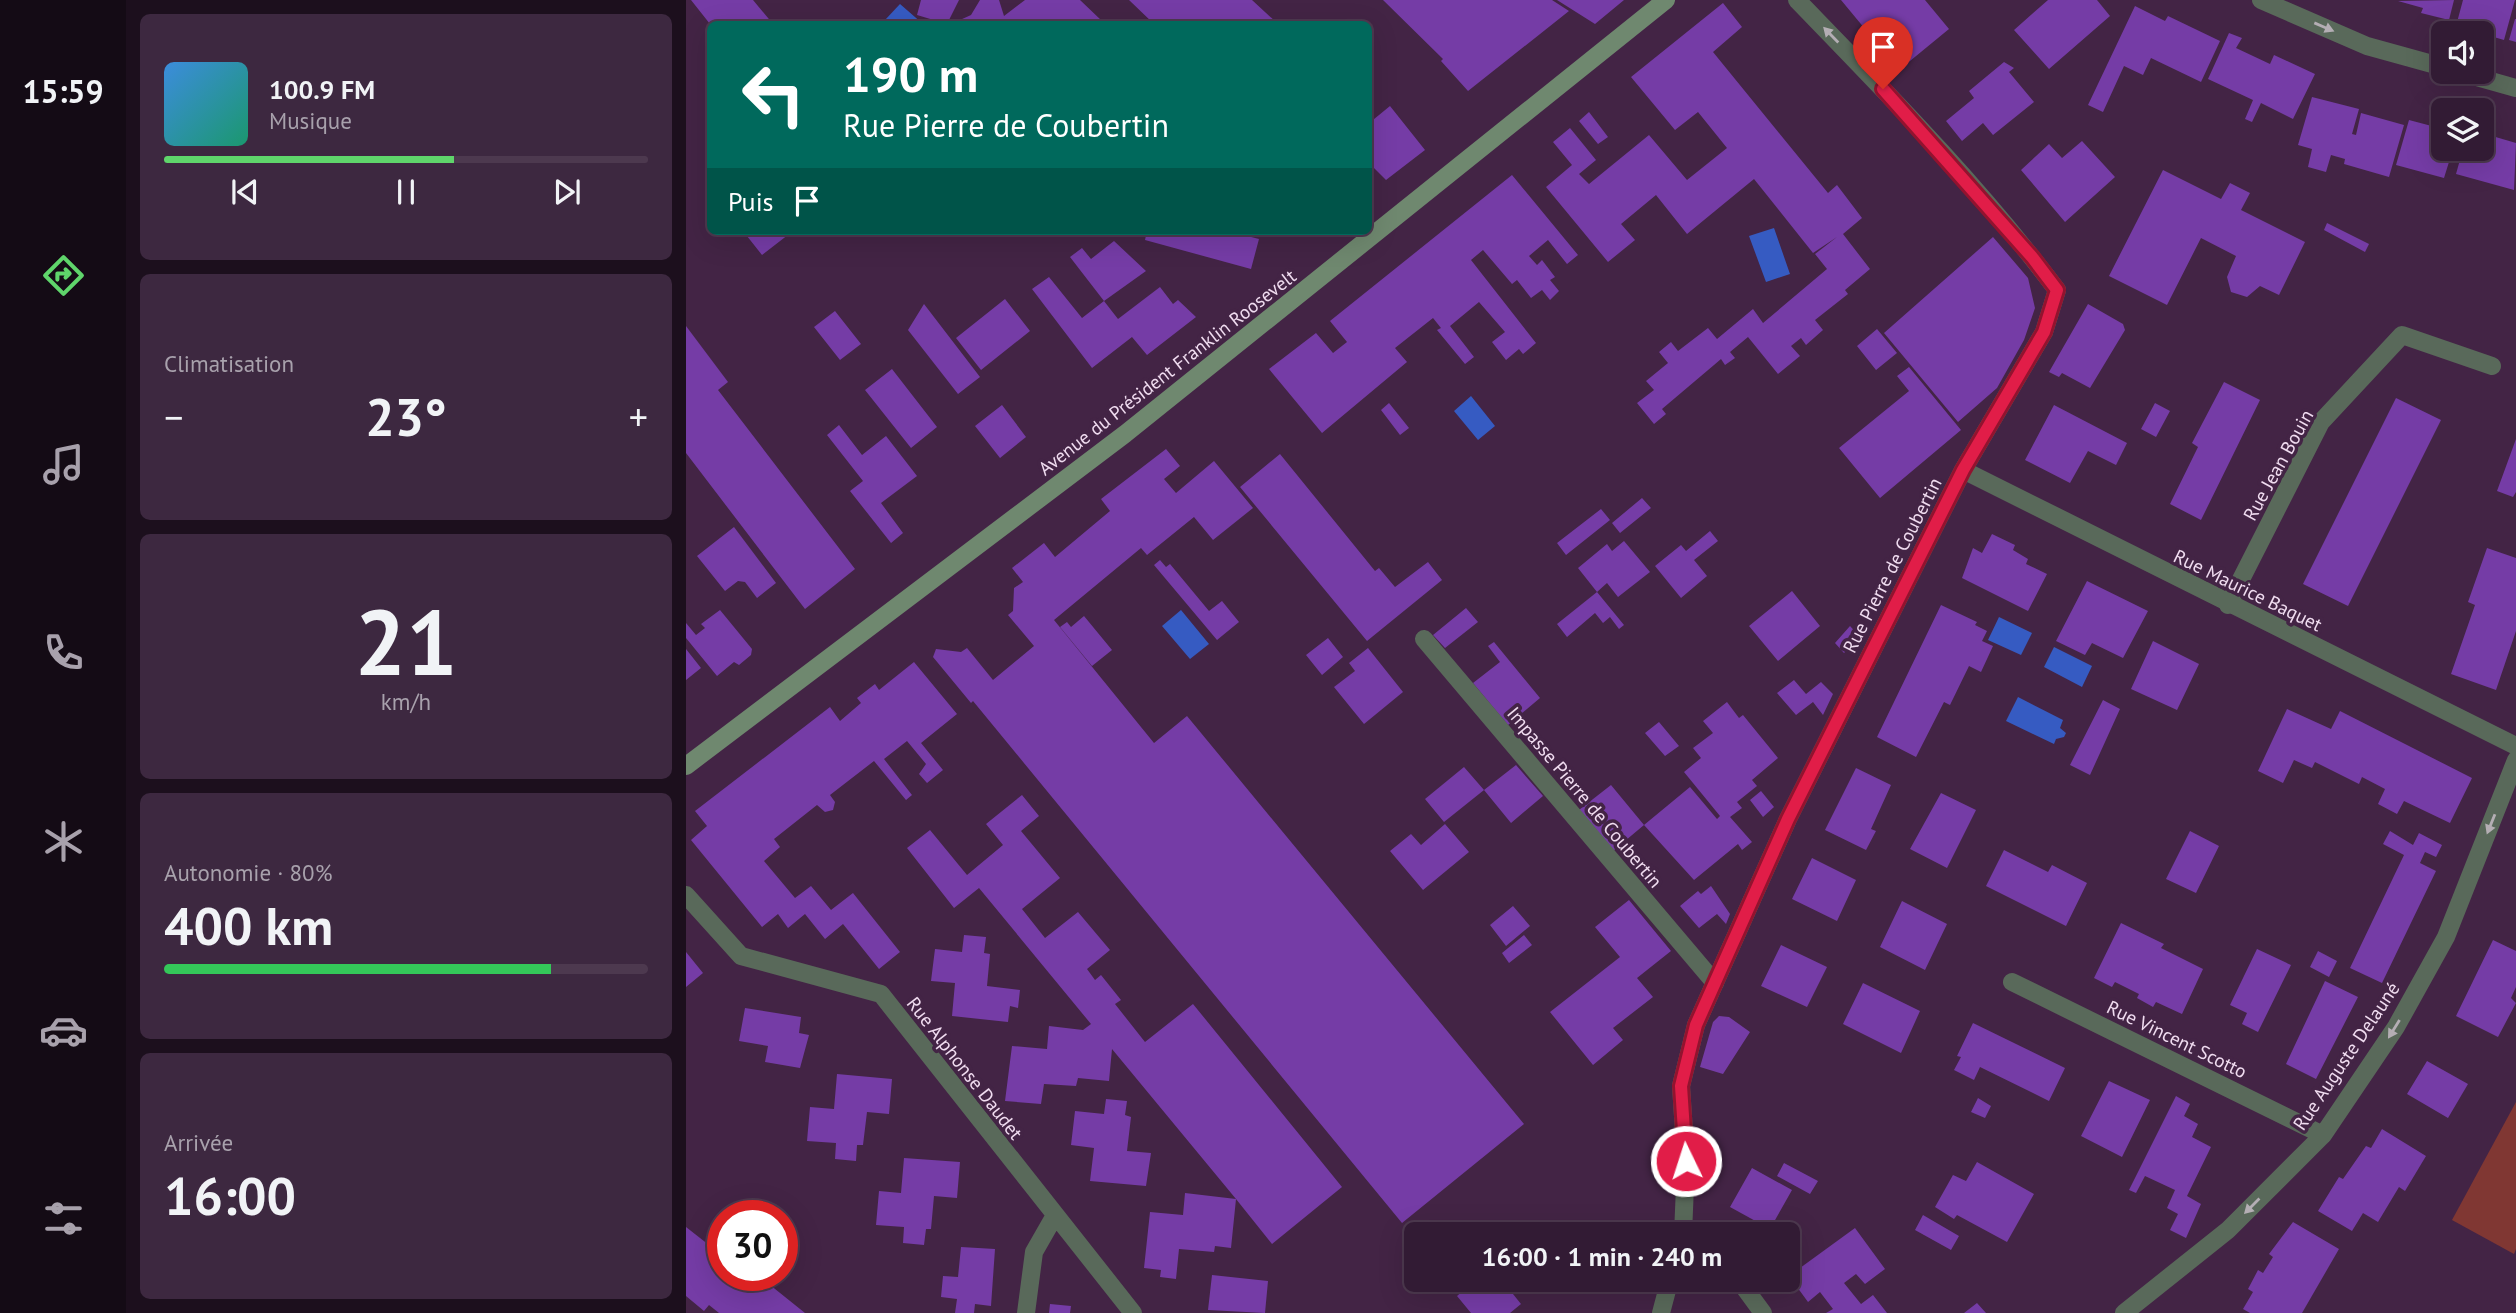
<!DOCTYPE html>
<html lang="fr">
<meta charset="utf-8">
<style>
:root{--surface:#321b34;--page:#3d2840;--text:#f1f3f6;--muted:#a8a1ac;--line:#4d394f;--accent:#5fd56b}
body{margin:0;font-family:"PT Sans",sans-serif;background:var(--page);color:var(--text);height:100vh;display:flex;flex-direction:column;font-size:26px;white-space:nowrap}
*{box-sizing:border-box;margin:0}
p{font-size:23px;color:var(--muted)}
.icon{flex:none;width:38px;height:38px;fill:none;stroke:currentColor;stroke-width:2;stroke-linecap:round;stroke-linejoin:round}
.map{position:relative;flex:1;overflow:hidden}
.details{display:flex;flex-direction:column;gap:14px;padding:14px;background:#1c0f1d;width:560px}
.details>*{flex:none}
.guide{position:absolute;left:21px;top:21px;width:665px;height:214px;border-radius:10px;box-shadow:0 7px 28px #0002,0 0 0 2px var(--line);background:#00695c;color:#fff;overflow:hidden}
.buttons{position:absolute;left:1745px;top:21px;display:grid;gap:14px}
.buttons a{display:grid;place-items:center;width:63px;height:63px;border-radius:10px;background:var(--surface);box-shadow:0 7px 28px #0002,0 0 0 2px var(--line);font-size:35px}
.speed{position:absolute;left:21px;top:1200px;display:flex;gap:14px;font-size:35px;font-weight:700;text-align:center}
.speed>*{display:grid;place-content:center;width:91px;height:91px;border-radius:50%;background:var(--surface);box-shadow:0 7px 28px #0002,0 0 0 2px var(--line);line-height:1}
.speed .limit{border:10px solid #d22;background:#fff;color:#111}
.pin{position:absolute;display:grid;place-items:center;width:60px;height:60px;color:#fff;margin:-72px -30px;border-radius:50% 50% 50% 0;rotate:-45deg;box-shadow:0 0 7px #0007}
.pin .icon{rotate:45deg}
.me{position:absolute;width:77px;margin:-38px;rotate:356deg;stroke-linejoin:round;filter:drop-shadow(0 0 5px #0008)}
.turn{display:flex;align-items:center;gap:24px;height:147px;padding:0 21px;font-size:32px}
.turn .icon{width:91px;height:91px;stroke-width:2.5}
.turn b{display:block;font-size:49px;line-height:60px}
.then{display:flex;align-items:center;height:66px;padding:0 21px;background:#0003;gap:14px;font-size:26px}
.big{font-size:52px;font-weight:800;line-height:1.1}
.details .tile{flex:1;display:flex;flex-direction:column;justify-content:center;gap:10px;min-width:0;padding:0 24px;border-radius:10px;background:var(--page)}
.details .dial{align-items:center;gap:0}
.dial b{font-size:91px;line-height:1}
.song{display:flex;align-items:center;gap:21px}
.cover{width:84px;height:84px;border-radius:10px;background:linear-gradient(135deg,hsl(210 70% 55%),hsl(160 70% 35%))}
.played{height:7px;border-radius:4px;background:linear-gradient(90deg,var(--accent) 60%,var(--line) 60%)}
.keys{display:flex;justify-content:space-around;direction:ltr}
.heat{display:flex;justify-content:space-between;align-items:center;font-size:38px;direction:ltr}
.charge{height:10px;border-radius:5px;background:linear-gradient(90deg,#34c759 80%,var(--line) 0)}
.trip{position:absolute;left:718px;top:1222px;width:396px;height:70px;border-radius:10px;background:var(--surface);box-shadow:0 7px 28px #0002,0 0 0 2px var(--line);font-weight:800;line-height:70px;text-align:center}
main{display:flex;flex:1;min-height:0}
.tabs{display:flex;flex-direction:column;width:126px;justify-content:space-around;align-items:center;background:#140b15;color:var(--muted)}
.tabs .icon{width:49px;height:49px}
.tabs .selected{color:var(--accent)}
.tabs b{font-size:32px;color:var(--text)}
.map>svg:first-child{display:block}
.green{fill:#803733}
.water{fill:#365bc2}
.building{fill:#753ca6}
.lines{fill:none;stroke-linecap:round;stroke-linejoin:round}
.service{stroke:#59695a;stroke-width:18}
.minor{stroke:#59695a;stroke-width:18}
.secondary{stroke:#6f886f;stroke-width:18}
.oneway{fill:#b4aeb4}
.route-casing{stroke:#92132f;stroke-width:18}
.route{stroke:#e11d48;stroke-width:12}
.labels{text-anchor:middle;stroke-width:7;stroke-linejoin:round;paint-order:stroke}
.street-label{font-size:19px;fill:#f0dcf0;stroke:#432445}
</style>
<main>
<nav class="tabs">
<b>15:59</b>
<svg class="icon selected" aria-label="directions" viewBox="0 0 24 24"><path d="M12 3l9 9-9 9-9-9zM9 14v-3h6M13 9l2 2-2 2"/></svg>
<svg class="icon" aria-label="music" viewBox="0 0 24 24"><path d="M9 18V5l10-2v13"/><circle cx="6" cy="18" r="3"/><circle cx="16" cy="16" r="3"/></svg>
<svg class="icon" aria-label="phone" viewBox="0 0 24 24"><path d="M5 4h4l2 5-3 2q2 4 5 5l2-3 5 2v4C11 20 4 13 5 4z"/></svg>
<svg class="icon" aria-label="climate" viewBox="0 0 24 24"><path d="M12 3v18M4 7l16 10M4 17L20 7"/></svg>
<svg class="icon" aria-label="car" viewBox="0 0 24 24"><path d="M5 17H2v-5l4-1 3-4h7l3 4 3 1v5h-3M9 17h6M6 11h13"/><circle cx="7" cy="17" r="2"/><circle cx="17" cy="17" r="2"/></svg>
<svg class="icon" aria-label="filters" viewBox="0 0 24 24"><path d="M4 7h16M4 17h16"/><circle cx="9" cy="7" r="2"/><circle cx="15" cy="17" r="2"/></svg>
</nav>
<section class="details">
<div class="tile">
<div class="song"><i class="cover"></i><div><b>100.9 FM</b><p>Musique</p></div></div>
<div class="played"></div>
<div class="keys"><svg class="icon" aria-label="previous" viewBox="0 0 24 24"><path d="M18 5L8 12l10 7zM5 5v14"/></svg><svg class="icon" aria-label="pause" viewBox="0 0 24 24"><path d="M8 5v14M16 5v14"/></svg><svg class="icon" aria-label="next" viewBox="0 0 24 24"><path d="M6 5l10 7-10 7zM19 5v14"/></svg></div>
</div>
<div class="tile"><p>Climatisation</p>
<div class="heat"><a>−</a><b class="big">23°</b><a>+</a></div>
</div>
<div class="tile dial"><b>21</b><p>km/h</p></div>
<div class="tile"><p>Autonomie · 80%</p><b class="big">400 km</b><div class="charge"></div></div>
<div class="tile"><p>Arrivée</p><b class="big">16:00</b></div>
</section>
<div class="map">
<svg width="1830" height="1313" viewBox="0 0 1830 1313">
<rect width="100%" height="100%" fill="#432445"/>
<path class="green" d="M1830,1102V1249L1828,1254L1766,1220Z"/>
<path class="water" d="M214,4L237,24H204L199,20Z
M1088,228L1104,274L1080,282L1063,236Z
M785,396L809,426L792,440L768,411Z
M495,610L523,644L504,659L476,626Z
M1313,617L1346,633L1335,655L1302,640Z
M1368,647L1406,666L1396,687L1358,667Z
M1332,697L1377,720L1374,728L1380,733L1378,737L1370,739L1368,744L1320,721Z"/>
<path class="building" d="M5,0H67L87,24H24Z
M235,0H273L261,24L231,15Z
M294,0H313L318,16L339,0H394L416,21L412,24H403L397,19L391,24H265L285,15Z
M443,0H566L592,24H468Z
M697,0H866L883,11L782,91L755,61L757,59Z
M871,0H938L909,24Z
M1155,0H1239L1263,29L1213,70Z
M1362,0H1411L1424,16L1363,69L1328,30Z
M1768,0L1763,20L1735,13L1737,8L1712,1Z
M1777,0H1829L1818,40L1770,26Z
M1037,3L1056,27L1027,52L1142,193L1151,185L1176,218L1157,234L1184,269L1159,290L1162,294L1129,320L1137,330L1120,345L1115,338L1105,346L1114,356L1092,374L1062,337L1044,352L1049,358L1039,365L1035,359L1028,365L976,409L980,414L968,424L951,403L968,390L960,381L982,363L973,352L985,342L992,351L1022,328L1031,339L1067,309L1077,323L1141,269L1129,254L1151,237L1127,253L1068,179L1001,234L970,195L935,224L949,240L922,262L860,187L886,165L867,142L884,128L910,160L893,174L903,184L963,135L1001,180L1041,148L1012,112L989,130L945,77Z
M1449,6L1479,21L1482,16L1534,41L1515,82L1465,58L1457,75L1438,66L1417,112L1402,105Z
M1829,19H1830V42L1823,40Z
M1543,33L1556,38L1550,48L1584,64L1588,55L1629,74L1607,119L1575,103L1566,122L1559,119L1567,100L1522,79Z
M1318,62L1328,68L1323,72L1348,102L1307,135L1297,123L1276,141L1260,121L1288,98L1283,91Z
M1626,97L1673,109L1666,134L1670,135L1675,113L1718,125L1703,177L1658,164L1659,159L1645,155L1640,172L1622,167L1626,149L1612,145Z
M704,106L739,150L700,180L682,162V124Z
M903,112L922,137L912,144L893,121Z
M1723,120L1757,129V149H1767L1758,178L1710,165Z
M1796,133L1830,143L1828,190L1770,174L1777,149H1796Z
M1396,141L1429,177L1379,222L1335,170L1363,144L1376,158Z
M1477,170L1535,199L1544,183L1564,193L1555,210L1619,242L1593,295L1574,286L1561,297L1545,292L1541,277L1550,256L1515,238L1481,305L1423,276Z
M826,175L892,255L881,264L862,240L843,256L851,265L856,260L869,277L864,280L873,291L864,300L856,290L845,298L831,280L826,284L797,250L785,260L850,343L837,354L833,349L820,360L806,342L819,332L793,302L764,326L788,357L779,364L751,330L755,328L747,318L709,348L721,362L636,433L583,369L630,333L647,353L661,342L644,321Z
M1641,223L1683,244L1679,252L1638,230Z
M57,231H107L76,255Z
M461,231H542L573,239L565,269L459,240Z
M1307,237L1342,278L1349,308L1338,340L1311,388L1272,422L1198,333Z
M428,241L460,271L418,301L384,257L396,248L405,259Z
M363,277L396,318L418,301L432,319L474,287L487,304L492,300L510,317L461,355L446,337L406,368L346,289Z
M319,299L344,331L295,370L270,338Z
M238,304L294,377L272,394L222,330Z
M1402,304L1437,324L1439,330L1404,388L1376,373L1373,377L1363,372Z
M149,311L175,344L154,360L128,327Z
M0,326L42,382L32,390L169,569L119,609L0,453Z
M1191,329L1211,353L1190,370L1171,346Z
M1223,367L1275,430L1194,498L1153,448L1223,391L1211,376Z
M206,369L251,427L225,448L179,390Z
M1538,382L1574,400L1515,520L1484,504L1512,447L1506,443Z
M1710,398L1755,420L1662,606L1617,584Z
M703,403L723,428L714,435L695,410Z
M1469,403L1484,411L1470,437L1455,429Z
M316,405L340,437L314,458L289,426Z
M1368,405L1441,443L1430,465L1402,451L1384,483L1339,460Z
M153,425L176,455L200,436L231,476L195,503L217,533L205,543L164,491L177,481L141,435Z
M1830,439V492L1827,497L1811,491Z
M480,449L494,466L478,479L490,493L528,461L567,508L527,540L508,517L461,555L455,548L368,620L468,743L501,716L838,1124L716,1223L287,701L285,703L247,657L250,649L275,652L281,648L307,680L348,646L322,615L327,611L328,588L337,582L326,568L358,543L369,557L424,511L415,499Z
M594,454L689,571L693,568L709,587L742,562L756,580L681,641L554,487Z
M956,498L965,508L934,533L926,523Z
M915,509L924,520L880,555L871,543Z
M48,527L90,583L71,598L59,582L52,581L39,591L11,556Z
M1024,531L1032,541L1008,560L1021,576L995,598L969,566L995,545L1000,551Z
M1306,534L1329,545L1327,550L1342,559L1340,564L1361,574L1342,611L1276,578L1287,548L1296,553Z
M938,541L964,572L932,597L921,583L911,592L938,625L933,629L924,617L917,623L909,613L881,637L871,624L911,592L892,568L921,544L926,551Z
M1801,548L1830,558V631L1810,690L1765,674L1789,605L1782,602Z
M474,560L480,567L484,564L523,611L536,601L553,622L531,640L468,565Z
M1401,581L1462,611L1437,658L1406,643L1399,655L1370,641Z
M1106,591L1134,626L1092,661L1063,626Z
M1255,605L1291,622L1289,625L1301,631L1296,641L1307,646L1295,672L1283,666L1264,705L1258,702L1230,757L1191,737Z
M780,608L792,622L759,648L747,635Z
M34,610L66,649L65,655L53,665L48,662L31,676L0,638V623L10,635L19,628L15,624Z
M398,616L426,650L406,666L374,627L381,622L385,627Z
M1164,626L1174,637L1158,653L1149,643Z
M642,638L657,657L636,675L620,655Z
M1467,641L1513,664L1491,710L1445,689Z
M808,642L854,698L822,725L787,683L814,662L802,646Z
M682,648L717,692L678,724L648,687L669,671L663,663Z
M0,649L15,668L0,680Z
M228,662L271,714L235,743L257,770L241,783L233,774L240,764L221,741L198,759L226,795L220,800L188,761L144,795L149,802L147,810L139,812L131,805L88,839L94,847L78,861L109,898L125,886L145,910L167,893L214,952L193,969L157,924L139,939L119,914L102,928L92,914L76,927L5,840L21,826L9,811L144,707L154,721L175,703L171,698L189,684L193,690Z
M1108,680L1120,694L1135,682L1147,694L1137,715L1127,702L1110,715L1091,693Z
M1417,700L1434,709L1404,775L1384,765Z
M1041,702L1053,718L1057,715L1092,758L1066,780L1071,786L1051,802L1056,808L1044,817L1066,842L1056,850L1052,844L1008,880L958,825L1004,787L1031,819L1034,816L998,772L1015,758L1007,748L1027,733L1017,721Z
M1601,709L1645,729L1654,711L1786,778L1764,823L1718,801L1711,814L1692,804L1699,789L1676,777L1673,784L1629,762L1626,768L1608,760L1597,783L1572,771Z
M973,722L993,746L979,756L959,733Z
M830,765L857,796L825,823L798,790Z
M778,767L798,790L758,822L739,799Z
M1170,768L1205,785L1185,829L1190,831L1180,850L1139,830Z
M925,785L958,825L927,851L893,810Z
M1075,791L1088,807L1077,817L1064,800Z
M1255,793L1290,810L1261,868L1224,849Z
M336,795L353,816L335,831L374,878L336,909L359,938L392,912L424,950L401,969L409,980L415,975L435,1000L429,1004L459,1042L507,1004L656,1187L586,1244L550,1199L545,1248L529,1246L528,1252L493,1249L490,1279L474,1277L475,1270L458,1268L464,1212L497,1215L499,1193L550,1199L426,1049L423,1081L392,1078L390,1086L358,1084L355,1104L319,1101L326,1046L361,1049L363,1026L397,1030L405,1024L293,888L268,908L221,848L244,830L281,875L317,845L300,824Z
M759,824L783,852L737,890L704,851L725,834L735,845Z
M1504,831L1533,846L1510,893L1480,879Z
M1704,831L1727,845L1733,833L1756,845L1750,857L1739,852L1734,863L1750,871L1696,983L1664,968L1718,855L1697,844Z
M1318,850L1362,872L1366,865L1401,883L1380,926L1300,886Z
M1126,858L1170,880L1151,921L1106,899Z
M1025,886L1044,914L1040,924L1031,914L1013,928L994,906L1012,891L1015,894Z
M943,900L985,951L951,978L967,997L927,1028L937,1040L907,1065L864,1012L934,957L909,927Z
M1216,901L1261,924L1239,970L1194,947Z
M827,906L844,926L820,946L804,925Z
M1435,923L1478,944L1475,948L1517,969L1496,1014L1470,1002L1467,1007L1451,998L1453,994L1429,982L1426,987L1408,978Z
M278,935L300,937L298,953L304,954L301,986L334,990L332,1008L324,1006L322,1022L266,1016L269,983L245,981L249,949L276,952Z
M838,935L846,945L823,963L816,953Z
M1807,940L1830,951V987L1825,998L1830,1003L1812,1037L1770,1016Z
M1095,945L1141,967L1121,1007L1075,986Z
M1571,949L1605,965L1572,1032L1556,1024L1561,1013L1544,1005Z
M1632,951L1651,961L1643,977L1624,967Z
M0,952L17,973L0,987Z
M1639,981L1672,997L1630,1079L1600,1064Z
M1177,983L1234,1011L1215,1053L1157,1024Z
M59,1008L115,1017L113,1033L123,1035L114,1068L79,1062L82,1046L53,1041Z
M1033,1016L1043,1017L1064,1032L1037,1074L1014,1067L1027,1022Z
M1287,1023L1379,1068L1363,1101L1294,1067L1288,1080L1268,1070L1275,1057L1271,1056Z
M1741,1061L1782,1084L1762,1118L1721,1094Z
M151,1074L206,1079L203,1114L181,1112L177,1145H171L170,1161L149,1159L150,1143L121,1141L124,1107L148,1109Z
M1423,1081L1464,1100L1436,1157L1395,1136Z
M1490,1096L1504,1104L1498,1116L1512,1124L1506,1137L1525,1147L1501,1196L1515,1204L1500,1238L1484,1230L1492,1214L1481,1208L1489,1190L1459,1176L1450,1193L1443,1190Z
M1292,1098L1305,1106L1299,1118L1285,1112Z
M420,1099L441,1101L439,1115L445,1117L441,1151L465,1153L460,1186L404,1181L408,1148L385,1145L389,1111L418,1114Z
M1696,1129L1740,1156L1719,1191L1713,1187L1692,1222L1677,1213L1666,1231L1632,1211L1653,1177L1657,1179L1680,1146L1685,1148Z
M218,1158L274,1162L271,1198L248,1196L245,1229H240L238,1245L217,1243L218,1227L190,1225L193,1191L215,1193Z
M1291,1162L1348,1194L1321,1242L1271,1215L1268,1219L1249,1207L1267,1175L1280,1181Z
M1098,1163L1132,1181L1124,1194L1091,1176Z
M1066,1168L1106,1190L1084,1229L1044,1207Z
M1237,1215L1273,1236L1265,1250L1229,1230Z
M1607,1222L1653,1249L1616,1313H1564L1557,1309L1567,1292L1562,1289L1572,1270L1577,1273L1587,1257L1583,1254Z
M0,1227L37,1256V1276H73L119,1313H33L23,1305L18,1311L0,1296Z
M1169,1228L1199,1269L1179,1284L1170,1274L1158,1283L1175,1304L1187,1295L1201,1313H1140L1147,1309L1134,1292L1122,1302L1103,1276Z
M275,1247L309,1249L305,1306L289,1304L288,1313H269L271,1299L255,1297L257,1276L272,1277Z
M526,1275L582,1281L579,1313L522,1310Z
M791,1279L799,1287L809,1279H815L835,1304L824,1313H785L771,1296Z
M1291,1303L1300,1313H1278Z
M364,1304L385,1306L384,1313H363Z"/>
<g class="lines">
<path class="service" d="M738,639L1029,983"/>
<path class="minor" d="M1575,0L1681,46L1757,67
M1773,72L1830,88
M1277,470L1830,746
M1542,605L1635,422L1716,335L1806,366
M0,895L55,956L195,994L447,1313
M1326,982L1637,1135
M997,1234L1000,1162L995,1086L1010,1025L1102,819L1277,470L1358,332L1371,290C1293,186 1201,93 1111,0
M1052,1279L1077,1313
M340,1313L348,1252L368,1217
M975,1313L984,1279
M1438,1313L1542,1230L1637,1135L1710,1027L1760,937L1830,760"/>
<path class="secondary" d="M0,766L439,434L980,0"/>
</g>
<defs><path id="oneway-solid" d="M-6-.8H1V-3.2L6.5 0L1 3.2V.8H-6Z" transform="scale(1.75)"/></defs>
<g class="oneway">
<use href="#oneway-solid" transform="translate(1638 27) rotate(23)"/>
<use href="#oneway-solid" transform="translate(1145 35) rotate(-134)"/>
<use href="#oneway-solid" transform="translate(1805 824) rotate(112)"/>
<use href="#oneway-solid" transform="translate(1708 1029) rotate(122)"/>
<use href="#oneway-solid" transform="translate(1566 1206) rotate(135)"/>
</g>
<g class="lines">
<defs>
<path id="route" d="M1000,1161L995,1086L1010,1025L1102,819L1277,470L1358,332L1371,290L1346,257L1197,89"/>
</defs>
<use href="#route" class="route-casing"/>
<use href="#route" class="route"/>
</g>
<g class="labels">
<g class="street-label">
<text transform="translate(481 372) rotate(-38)" y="7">Avenue du Président Franklin Roosevelt</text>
<text transform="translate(1592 465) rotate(-61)" y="7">Rue Jean Bouin</text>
<text transform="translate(1206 565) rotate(-63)" y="7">Rue Pierre de Coubertin</text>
<text transform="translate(1562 590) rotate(26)" y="7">Rue Maurice Baquet</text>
<text transform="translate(899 797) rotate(50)" y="7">Impasse Pierre de Coubertin</text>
<text transform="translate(1491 1039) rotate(26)" y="7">Rue Vincent Scotto</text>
<text transform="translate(1660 1056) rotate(-56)" y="7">Rue Auguste Delauné</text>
<text transform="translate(279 1068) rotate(52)" y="7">Rue Alphonse Daudet</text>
</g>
</g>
</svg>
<div class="buttons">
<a><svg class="icon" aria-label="sound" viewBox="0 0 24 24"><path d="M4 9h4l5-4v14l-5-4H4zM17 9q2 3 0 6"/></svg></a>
<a><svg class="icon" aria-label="layers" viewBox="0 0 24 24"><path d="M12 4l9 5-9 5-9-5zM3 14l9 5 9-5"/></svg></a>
</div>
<div class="speed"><div class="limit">30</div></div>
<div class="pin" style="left:1197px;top:89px;background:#d93025"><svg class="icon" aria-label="arrive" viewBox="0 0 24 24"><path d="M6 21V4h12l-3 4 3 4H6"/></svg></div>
<svg class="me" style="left:1000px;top:1161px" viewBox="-20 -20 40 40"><circle r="17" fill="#e11d48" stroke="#fff" stroke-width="3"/><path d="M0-11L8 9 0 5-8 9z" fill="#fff"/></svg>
<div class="trip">16:00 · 1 min · 240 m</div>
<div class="guide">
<div class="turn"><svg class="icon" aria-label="left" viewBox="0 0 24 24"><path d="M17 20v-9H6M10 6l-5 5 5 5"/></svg><div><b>190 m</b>Rue Pierre de Coubertin</div></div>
<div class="then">Puis<svg class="icon" aria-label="arrive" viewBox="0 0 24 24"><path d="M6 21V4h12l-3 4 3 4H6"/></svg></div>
</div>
</div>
</main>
